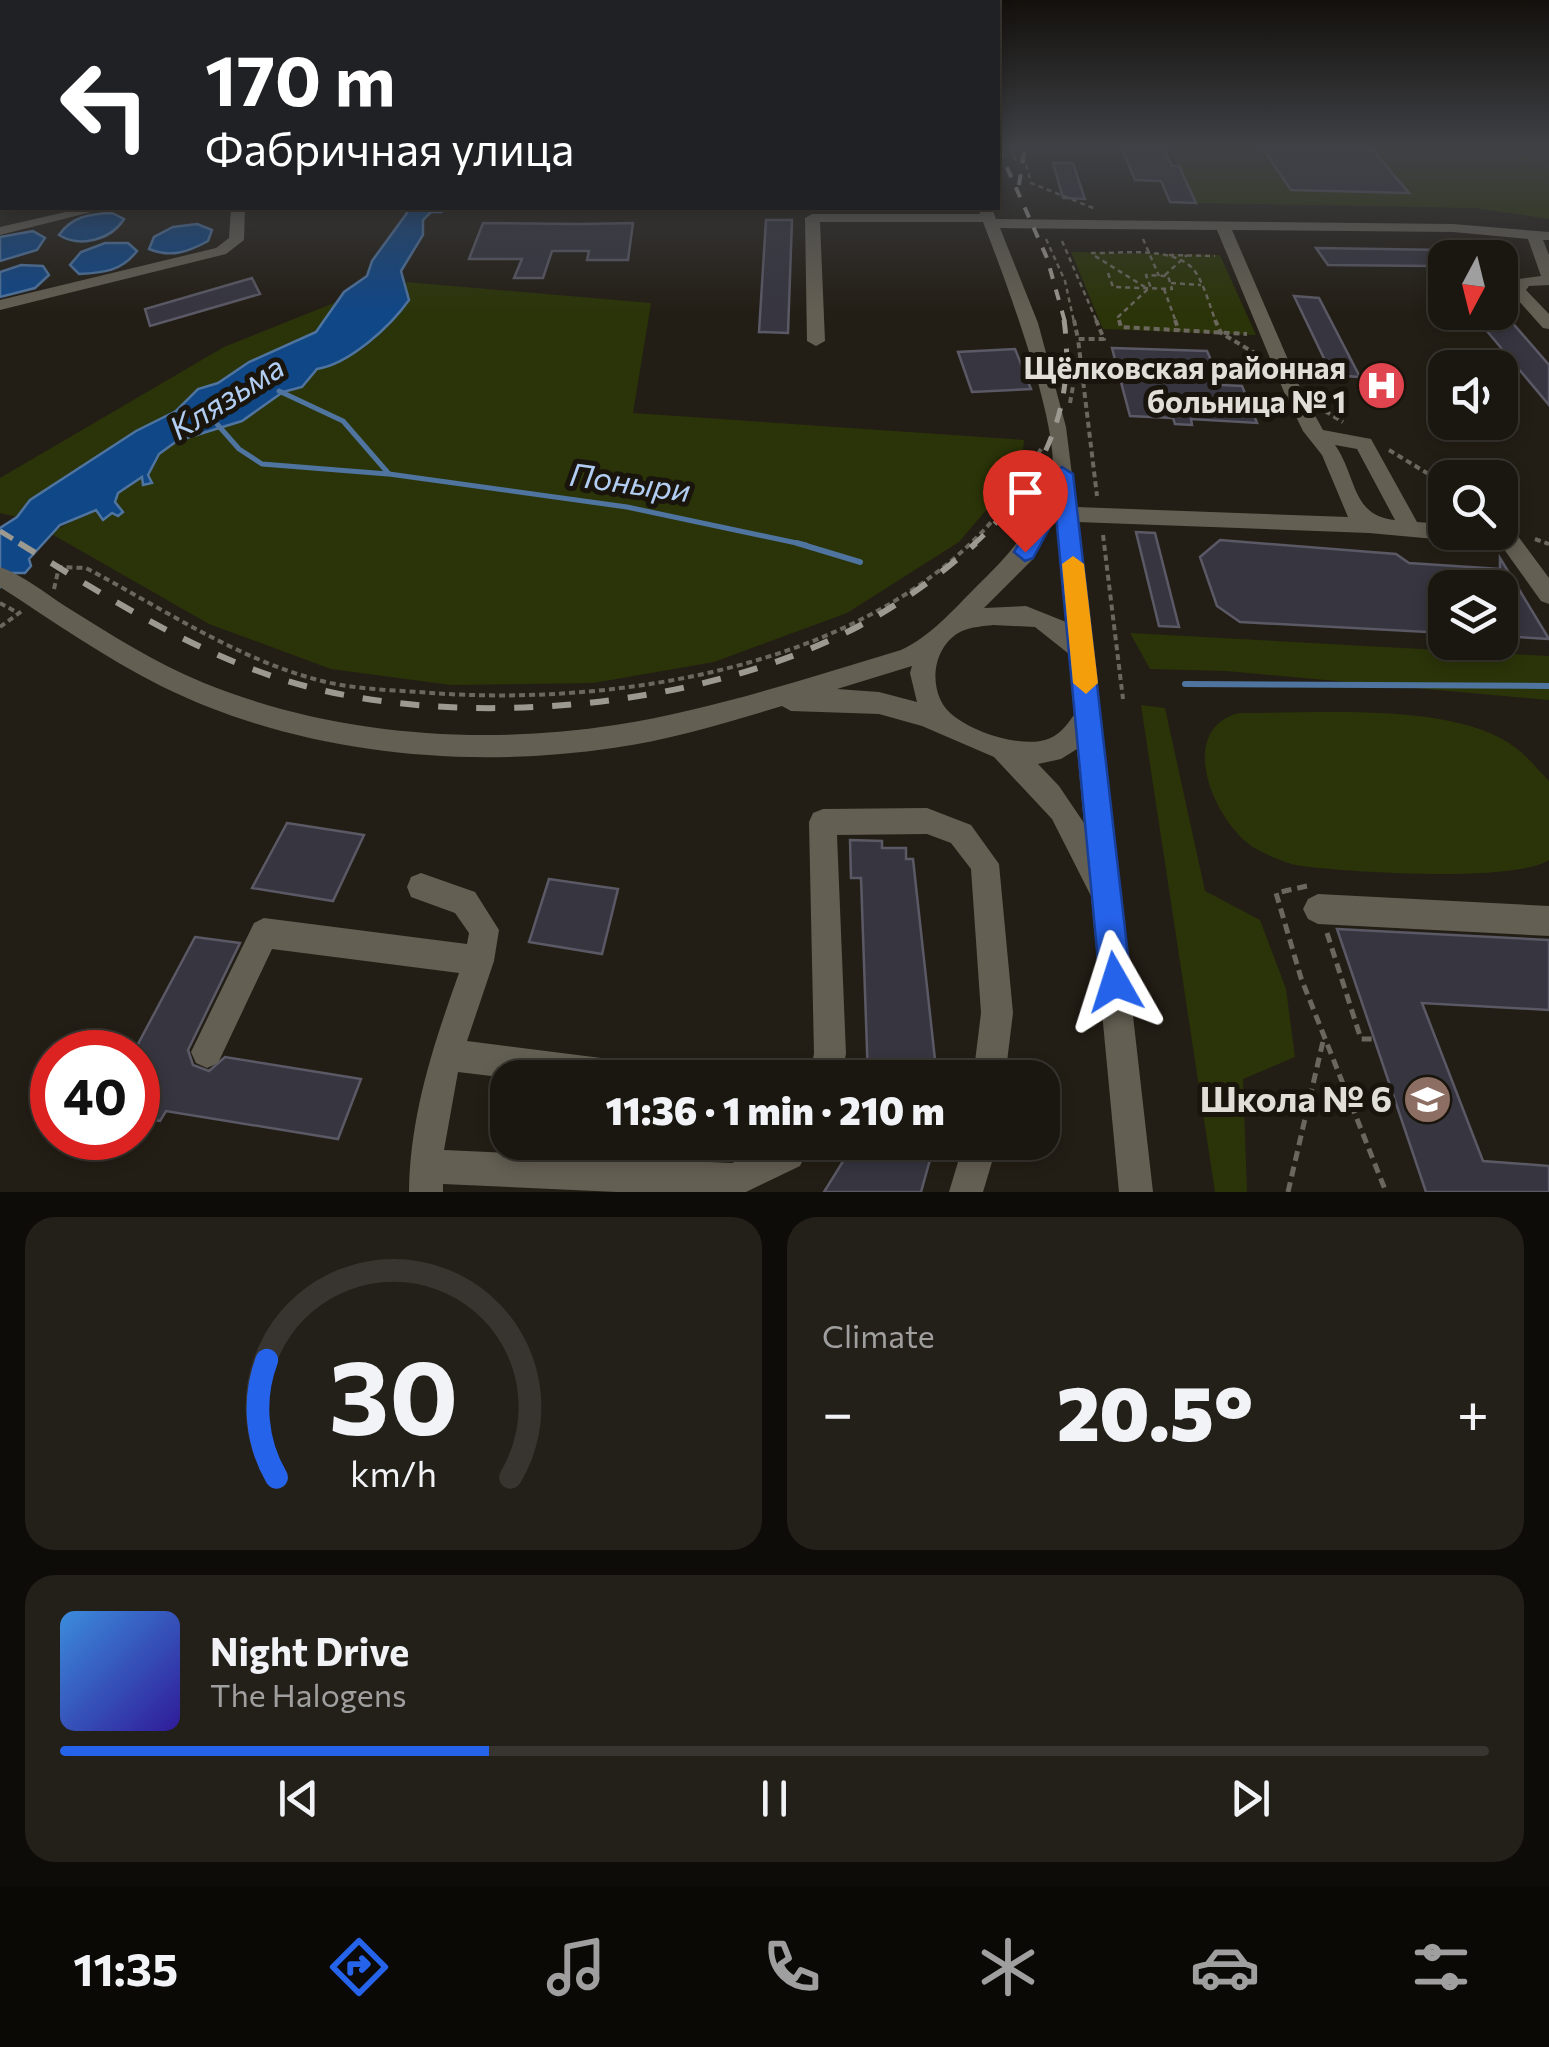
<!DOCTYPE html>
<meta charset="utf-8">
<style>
:root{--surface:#1a1610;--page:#231f19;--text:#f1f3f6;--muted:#9f9f9f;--line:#383530;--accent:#2563eb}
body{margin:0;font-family:Commissioner,sans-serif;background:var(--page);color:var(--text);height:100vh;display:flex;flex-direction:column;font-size:38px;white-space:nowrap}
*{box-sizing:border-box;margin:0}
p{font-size:32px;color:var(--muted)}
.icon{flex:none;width:55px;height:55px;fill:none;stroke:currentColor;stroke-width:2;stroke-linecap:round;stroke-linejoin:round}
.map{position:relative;height:1192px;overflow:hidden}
.sheet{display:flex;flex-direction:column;gap:25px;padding:25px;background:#0e0c09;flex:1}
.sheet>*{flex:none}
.banner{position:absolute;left:0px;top:0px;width:1000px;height:210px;box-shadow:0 5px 15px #0003,0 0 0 2px var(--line);background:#202124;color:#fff;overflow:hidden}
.needle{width:65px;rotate:187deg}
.tools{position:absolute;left:1428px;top:240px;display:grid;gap:20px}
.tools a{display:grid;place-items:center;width:90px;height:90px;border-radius:20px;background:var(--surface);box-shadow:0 5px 15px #0003,0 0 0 2px var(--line);font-size:50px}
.speed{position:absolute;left:30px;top:1030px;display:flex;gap:20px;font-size:50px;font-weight:700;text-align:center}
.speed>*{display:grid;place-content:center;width:130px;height:130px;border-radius:50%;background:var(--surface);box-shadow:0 5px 15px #0003,0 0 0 2px var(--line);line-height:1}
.speed .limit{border:15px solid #d22;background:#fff;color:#111}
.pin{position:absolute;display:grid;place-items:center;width:85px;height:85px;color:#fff;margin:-102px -42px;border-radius:50% 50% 50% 0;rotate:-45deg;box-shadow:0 0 10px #0007}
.pin .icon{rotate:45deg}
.me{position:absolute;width:110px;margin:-55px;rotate:354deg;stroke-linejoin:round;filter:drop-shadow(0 0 8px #0008)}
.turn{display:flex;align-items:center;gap:35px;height:210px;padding:0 40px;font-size:45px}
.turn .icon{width:130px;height:130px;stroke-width:2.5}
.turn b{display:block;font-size:70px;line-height:85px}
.big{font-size:75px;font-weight:800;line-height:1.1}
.sheet .tile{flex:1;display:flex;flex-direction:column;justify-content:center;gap:15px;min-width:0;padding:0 35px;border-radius:30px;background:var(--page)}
.sheet .dial{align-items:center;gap:0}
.dial svg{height:260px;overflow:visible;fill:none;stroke:var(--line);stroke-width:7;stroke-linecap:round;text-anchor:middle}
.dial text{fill:var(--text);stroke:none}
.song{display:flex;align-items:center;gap:30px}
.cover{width:120px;height:120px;border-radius:15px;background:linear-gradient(135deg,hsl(210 70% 55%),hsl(250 70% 35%))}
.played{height:10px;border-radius:5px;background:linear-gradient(90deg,var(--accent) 30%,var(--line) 30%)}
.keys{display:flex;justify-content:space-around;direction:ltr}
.heat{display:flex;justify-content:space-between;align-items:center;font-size:55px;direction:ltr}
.sheet .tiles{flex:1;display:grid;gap:25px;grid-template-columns:1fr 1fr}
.tile:last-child{grid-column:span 2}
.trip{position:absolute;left:490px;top:1060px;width:570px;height:100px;border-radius:30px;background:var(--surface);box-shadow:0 5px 15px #0003,0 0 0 2px var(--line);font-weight:800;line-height:100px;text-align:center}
.menu{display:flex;height:160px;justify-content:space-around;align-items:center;background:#0a0906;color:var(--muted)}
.menu .icon{width:70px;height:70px}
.menu .active{color:var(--accent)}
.menu b{font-size:45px;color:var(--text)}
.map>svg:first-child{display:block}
.green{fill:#2b3408}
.water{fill:#104787;stroke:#4f749f;stroke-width:2.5}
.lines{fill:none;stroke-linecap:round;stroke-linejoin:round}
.stream-far1{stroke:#4f749f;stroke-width:5}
.stream{stroke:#4f749f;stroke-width:6}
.building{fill:#363540;stroke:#5a5965;stroke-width:2.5}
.path-far2{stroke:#6b675e;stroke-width:2.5;stroke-dasharray:5 4;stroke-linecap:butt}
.path-far1{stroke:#6b675e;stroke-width:4;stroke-dasharray:6 4;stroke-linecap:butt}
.path{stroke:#6b675e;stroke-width:5;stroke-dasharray:10 6;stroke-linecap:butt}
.minor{fill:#645f53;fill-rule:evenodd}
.rail-far2{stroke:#9c9991;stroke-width:4;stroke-dasharray:11 11;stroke-linecap:butt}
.rail-far1{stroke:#9c9991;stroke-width:5;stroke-dasharray:15 15;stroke-linecap:butt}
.rail{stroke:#9c9991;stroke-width:6;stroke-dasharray:19 19;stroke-linecap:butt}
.route{fill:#2563eb;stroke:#184099;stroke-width:2.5}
.slow{fill:#f59e0b}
.labels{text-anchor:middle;stroke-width:10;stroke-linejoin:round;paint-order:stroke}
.poi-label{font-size:30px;font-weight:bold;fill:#e1ded7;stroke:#1a150c;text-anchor:end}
.water-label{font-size:32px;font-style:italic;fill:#b1cdf2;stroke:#1a150c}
.near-poi-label{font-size:35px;font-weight:bold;fill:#e1ded7;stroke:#1a150c;text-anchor:end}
</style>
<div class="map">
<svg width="1549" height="1192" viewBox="0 0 1549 1192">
<rect width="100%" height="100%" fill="#231e15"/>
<path class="green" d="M1168,147H1549V219L1475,208L1196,203Z
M1071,252L1220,255L1256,335L1103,329Z
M406,282L651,303L633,413L1024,440L1021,469L959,542L847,613L714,662L593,683L451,685L331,669L209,624L50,533L90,512H123L115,502L118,493L142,476L152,483L148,475L159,453L177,441L242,421L283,392L302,387L317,369L364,348L403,308Z
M339,301L316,332L249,362L227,379L198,389L176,411L136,431L30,500L17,517L0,513V478L224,347Z
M1130,633L1549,656V700L1226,671L1150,669Z
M1141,705L1165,708L1205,891L1260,920L1286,989L1295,1057L1243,1079L1247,1192H1215Z
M1239,713C1314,714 1456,701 1516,748C1528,757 1538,770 1549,781V860C1512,883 1349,872 1301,866C1287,864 1270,856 1258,850C1216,828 1173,730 1239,713Z"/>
<path class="water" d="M406,208H440L441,212H431L423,220V235L401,271L409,300C390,327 349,364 317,369L302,387L283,392L242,421L177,441L159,454L148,475L152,483L143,485L142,477L118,493L115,502L123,512L118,516L112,513L103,520L96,510L60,525L29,559L31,566L25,573H12L0,587V528L17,517L30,500L136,431L176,411L198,389L218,383L249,362L316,332L344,292L367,276L372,261L407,213Z
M112,213L124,219C111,240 80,248 59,235C72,216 90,214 112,213Z
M197,224L212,230L208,241C188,252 171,258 149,249L154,237L173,227Z
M33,231L45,238L37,250L0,261V237Z
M105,243H128L137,251C122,271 103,273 79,274L70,265L81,252Z
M21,265L43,266L49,275L35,288L0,297V272Z"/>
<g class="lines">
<path class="stream-far1" d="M279,391L343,421L389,474L627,507L806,545
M217,424L239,449L262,464L388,474"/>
<path class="stream" d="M797,543L860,562
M1185,684L1549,686"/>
</g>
<path class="building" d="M1121,147H1163L1172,166H1179L1196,203L1170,202L1161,181L1135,180Z
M1262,147H1370L1409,193L1291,190Z
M1053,163H1073L1085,199L1063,198Z
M766,220H792L788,333L759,332Z
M483,223L580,224L633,223L628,260H587L589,251H552L543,278H514L522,259H469Z
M1316,248L1445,250V282L1432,266L1328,265Z
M252,278L260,294L150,326L145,309Z
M1294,296L1319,298L1360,377L1332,375Z
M1471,312H1503L1549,365V405Z
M1112,348L1207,351L1222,385L1242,386L1257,423L1191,419L1192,425L1175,424L1173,418L1130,416Z
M1015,349L1031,389L972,392L958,352Z
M1136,532L1155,533L1179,627L1159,626Z
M1220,540L1396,554L1409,563L1500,569V558L1549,639L1500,636V588H1445V633L1240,622L1217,606L1200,557Z
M287,823L364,835L333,901L252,888Z
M850,840L882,841V848H906V859H913L937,1078H868L861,878H851Z
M549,879L618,889L602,954L529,942Z
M1337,929L1549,940V1010L1422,1003L1483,1161L1549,1166V1192H1426Z
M195,937L240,943L188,1050L193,1065L209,1071L225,1057L361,1079L338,1139L166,1111L160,1121L138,1118V1044Z
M855,1142H935L921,1192H824Z"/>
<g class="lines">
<path class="path-far2" d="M1010,147L1015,159L1025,161L1031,183L1093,208
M1046,239L1065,281L1074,322
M1143,239L1159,276
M1062,241L1097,322
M1091,253C1120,254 1173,245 1194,270C1204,283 1210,307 1216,322
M1169,255L1215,256
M1095,256L1148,289L1118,317L1120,322
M1108,273L1113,287L1172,289L1168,276L1146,275L1151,288
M1165,275L1187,255
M1171,283L1201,285
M1164,289L1176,322"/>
<path class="path-far1" d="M1074,320L1078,339
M1096,320L1104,339H1078L1097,496
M1119,320L1121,327L1247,334
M1175,320L1179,331
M1215,320L1221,333L1258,355
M1070,403L1078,358
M1325,411L1343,422
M1389,450L1445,484
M1103,535L1123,699
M1535,539L1549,544
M54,589L59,567L86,568C164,609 239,661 326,682C360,690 397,690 431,693C613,706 853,669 984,530C1007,506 1024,477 1041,449
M0,603L18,613
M0,627L22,611"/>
<path class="path" d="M1307,886L1276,893L1301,978L1386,1192
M1327,933L1361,1039H1374
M1288,1192L1324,1037"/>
<path class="minor" d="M83,208H107L0,235V227Z
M231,208H245L244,240L226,254L0,310V300L216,248L229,238Z
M978,208H992L996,219L1453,224L1549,232V240H1543L1549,255V285L1529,286L1526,290L1549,314V329L1543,328L1510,291L1518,279L1541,276L1528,239L1453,232L1232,230L1302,392L1323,430L1371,439L1417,522L1445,524V532H1500V529L1515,532L1549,578V604L1541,601L1501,545L1369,533L1077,522L1153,1192H1119L1091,896L1052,819L994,757L922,726L879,714L791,711L782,706C726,723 670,740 613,748C462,770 299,754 161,686C105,658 53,621 0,587V567C23,575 45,593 65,606C110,634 155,663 204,683C332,735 480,746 615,725C712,710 807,678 901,650C931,636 953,610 977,586C1008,556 1037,524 1051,481C1065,436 1002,271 983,222H820L825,341L816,346L807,341L805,218L812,214H980ZM1000,228L1217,230L1284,392L1303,431L1322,455L1348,517L1076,507L1066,427L1038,323ZM1335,445L1357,449L1395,520C1351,516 1357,476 1335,445ZM1055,512L1066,622L1026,606L984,608L1033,559ZM993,625L1035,627L1069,654L1074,715C1066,726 1059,736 1045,740C1020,747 976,733 955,717C926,697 930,646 962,631C971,627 984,626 993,625ZM912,666L910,673L917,702L879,692L837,689ZM1077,749L1084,823L1059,786L1038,764L1061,759Z
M927,808L971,825L999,864L1013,1013L1005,1078H973L981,1013L971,869L951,843L927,834L837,835L846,1054L840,1078H808L814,1054L809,822L813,813L823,809Z
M421,873L475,892L499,930L494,961L467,1041L617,1060L628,1065L633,1076L508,1078L458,1072L444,1150L732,1163L775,1142H812L800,1166L746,1192H617L443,1184V1192H409C410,1115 433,1046 459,973L272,949L218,1063L207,1068L196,1063L191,1052L254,923L264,918L467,944L469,933L455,913L411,897L407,887L411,877Z
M1318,894L1549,906V936L1318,924L1308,919L1303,909L1308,899Z
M964,1142H998L983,1192H949Z"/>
<path class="rail-far2" d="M998,147L1047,258L1065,322
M1019,185L1025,147"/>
<path class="rail-far1" d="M0,531L23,545
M973,545C1040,485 1077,411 1064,320"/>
<path class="rail" d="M19,543C102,594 187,649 281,679C451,733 701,710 859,626C902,603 940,575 976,543"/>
</g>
<linearGradient id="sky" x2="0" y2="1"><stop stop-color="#13100c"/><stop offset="0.47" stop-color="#3f4146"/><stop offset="1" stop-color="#3f4146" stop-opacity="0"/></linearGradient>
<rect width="1549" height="313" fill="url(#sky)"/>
<path class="route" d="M1062,467L1073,474L1131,982L1126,992L1115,997L1104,992L1100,982L1056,516L1033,558L1025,561L1014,552C1023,537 1053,471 1062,467Z"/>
<path class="slow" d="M1073,556L1084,564L1098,683L1086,694L1073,683L1062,564Z"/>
<defs>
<symbol id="hospital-disc" viewBox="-11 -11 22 22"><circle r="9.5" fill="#e0444e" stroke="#1a150c"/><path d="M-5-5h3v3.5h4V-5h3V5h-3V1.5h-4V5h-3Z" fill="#fff"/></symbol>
<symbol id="school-disc" viewBox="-11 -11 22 22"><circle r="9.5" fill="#8d6e63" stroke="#1a150c"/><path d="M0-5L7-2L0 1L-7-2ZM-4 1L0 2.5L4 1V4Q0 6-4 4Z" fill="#fff"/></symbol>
</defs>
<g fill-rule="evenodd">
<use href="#hospital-disc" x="1354" y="358" width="55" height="55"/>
<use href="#school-disc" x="1400" y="1072" width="55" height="55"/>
</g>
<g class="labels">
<g class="poi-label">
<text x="1346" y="379">Щёлковская районная<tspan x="1346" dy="34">больница № 1</tspan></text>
</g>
<g class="water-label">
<text transform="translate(227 398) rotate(-32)" y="11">Клязьма</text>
<text transform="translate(630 483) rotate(8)" y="11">Поныри</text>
</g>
<g class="near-poi-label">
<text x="1392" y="1112">Школа № 6</text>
</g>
</g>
</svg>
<div class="tools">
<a><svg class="needle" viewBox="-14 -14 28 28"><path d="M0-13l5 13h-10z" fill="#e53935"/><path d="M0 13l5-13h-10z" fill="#9f9f9f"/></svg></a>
<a><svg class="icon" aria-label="sound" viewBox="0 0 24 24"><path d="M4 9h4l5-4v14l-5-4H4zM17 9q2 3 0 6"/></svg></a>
<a><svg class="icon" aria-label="search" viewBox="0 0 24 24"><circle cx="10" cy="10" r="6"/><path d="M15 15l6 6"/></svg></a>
<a><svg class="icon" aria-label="layers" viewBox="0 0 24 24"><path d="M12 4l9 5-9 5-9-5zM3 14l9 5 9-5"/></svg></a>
</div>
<div class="speed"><div class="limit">40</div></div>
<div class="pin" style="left:1025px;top:552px;background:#d93025"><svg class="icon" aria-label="arrive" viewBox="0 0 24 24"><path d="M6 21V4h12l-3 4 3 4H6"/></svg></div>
<svg class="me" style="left:1115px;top:982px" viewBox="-20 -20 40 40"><path d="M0-17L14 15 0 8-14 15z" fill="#2563eb" stroke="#fff" stroke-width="4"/></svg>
<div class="trip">11:36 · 1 min · 210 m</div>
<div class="banner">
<div class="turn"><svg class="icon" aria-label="left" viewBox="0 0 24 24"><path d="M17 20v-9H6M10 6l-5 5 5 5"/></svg><div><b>170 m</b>Фабричная улица</div></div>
</div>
</div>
<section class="sheet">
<div class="tiles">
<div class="tile dial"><svg viewBox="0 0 100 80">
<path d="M14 69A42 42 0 1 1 86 69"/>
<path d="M14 69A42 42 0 0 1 11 33" stroke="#2563eb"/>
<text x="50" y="56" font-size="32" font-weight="700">30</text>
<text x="50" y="72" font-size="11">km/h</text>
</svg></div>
<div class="tile"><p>Climate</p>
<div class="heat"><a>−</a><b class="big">20.5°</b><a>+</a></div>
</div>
<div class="tile">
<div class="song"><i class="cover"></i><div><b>Night Drive</b><p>The Halogens</p></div></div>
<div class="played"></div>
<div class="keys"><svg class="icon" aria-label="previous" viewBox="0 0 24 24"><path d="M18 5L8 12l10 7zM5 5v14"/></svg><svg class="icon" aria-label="pause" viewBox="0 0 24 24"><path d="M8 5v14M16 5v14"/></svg><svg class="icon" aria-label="next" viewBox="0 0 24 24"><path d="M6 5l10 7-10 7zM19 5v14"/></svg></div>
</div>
</div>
</section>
<nav class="menu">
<b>11:35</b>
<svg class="icon active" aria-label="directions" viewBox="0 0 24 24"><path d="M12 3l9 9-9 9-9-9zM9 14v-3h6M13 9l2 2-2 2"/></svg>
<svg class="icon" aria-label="music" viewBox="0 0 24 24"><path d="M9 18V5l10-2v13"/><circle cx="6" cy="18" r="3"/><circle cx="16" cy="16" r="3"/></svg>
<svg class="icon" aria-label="phone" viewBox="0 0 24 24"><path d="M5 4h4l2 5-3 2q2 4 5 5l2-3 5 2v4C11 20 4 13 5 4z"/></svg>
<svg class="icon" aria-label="climate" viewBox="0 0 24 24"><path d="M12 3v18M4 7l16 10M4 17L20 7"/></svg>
<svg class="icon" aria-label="car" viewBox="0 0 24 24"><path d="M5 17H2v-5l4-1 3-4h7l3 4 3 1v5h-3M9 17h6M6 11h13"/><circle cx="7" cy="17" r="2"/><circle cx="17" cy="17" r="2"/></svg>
<svg class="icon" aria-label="filters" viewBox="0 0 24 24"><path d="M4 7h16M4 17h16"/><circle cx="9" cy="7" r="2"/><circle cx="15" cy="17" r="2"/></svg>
</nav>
